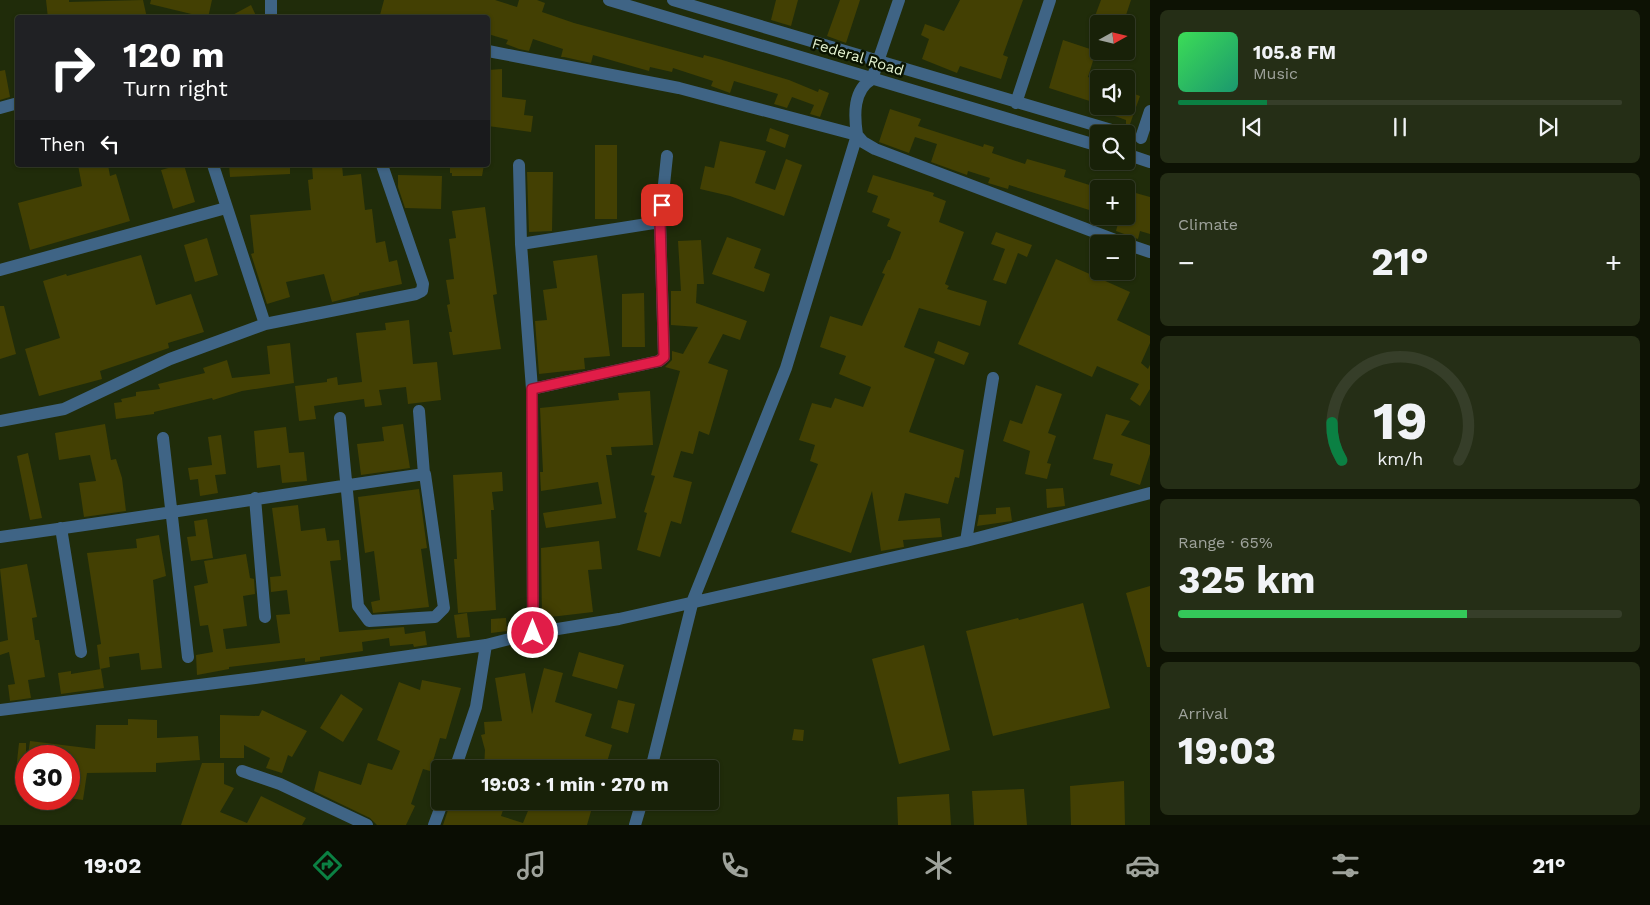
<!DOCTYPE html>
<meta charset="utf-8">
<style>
:root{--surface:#182108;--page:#252e16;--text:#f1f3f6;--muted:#9fa39c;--line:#363e29;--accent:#0b8043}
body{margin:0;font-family:"Work Sans",sans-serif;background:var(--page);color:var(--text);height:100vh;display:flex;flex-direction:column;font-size:19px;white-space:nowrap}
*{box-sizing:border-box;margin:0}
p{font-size:16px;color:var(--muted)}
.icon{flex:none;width:28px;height:28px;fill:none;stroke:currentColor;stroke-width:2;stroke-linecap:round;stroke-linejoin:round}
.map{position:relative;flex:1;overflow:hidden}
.sheet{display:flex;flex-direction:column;gap:10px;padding:10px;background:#0d1204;width:500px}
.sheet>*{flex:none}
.guide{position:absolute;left:15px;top:15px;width:475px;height:152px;border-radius:5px;box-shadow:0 1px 4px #0004,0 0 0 1px var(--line);background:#202124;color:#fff;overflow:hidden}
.needle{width:32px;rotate:82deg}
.fabs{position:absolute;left:1090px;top:15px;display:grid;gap:10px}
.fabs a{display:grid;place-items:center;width:45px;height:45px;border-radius:5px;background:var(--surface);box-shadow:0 1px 4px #0004,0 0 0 1px var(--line);font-size:25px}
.speed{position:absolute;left:15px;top:745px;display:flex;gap:10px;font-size:25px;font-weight:700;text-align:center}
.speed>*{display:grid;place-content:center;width:65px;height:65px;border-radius:50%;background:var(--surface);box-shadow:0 1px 4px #0004,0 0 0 1px var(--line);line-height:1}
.speed .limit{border:8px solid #d22;background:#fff;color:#111}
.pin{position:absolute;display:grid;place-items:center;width:42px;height:42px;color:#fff;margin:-21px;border-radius:10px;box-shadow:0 2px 8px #0006}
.me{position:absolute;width:55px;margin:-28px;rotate:0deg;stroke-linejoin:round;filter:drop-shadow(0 0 4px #0008)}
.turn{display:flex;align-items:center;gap:18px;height:105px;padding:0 25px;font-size:22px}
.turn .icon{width:65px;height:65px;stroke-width:2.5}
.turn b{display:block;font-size:35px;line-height:42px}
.then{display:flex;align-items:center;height:48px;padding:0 25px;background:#0003;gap:10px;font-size:19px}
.big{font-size:38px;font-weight:700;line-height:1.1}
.sheet .tile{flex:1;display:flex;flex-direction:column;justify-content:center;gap:8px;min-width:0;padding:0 18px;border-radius:8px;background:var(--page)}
.sheet .dial{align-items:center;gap:0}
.dial svg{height:130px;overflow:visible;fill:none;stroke:var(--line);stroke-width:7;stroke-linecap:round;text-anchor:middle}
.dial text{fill:var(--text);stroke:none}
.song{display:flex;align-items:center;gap:15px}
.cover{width:60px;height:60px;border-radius:8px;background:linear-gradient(135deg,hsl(130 70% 55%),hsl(160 70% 35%))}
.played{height:5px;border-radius:2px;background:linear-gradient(90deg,var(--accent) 20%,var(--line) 20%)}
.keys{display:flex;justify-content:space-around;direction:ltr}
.heat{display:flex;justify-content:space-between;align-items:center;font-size:28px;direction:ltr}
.charge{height:8px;border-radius:4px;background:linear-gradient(90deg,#34c759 65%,var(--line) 0)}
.trip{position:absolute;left:431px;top:760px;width:288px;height:50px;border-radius:5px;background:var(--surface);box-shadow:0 1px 4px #0004,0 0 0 1px var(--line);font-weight:700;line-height:50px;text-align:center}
.tab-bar{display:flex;height:80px;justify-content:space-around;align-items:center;background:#0a0d03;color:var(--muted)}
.tab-bar .icon{width:35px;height:35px}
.tab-bar .active{color:var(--accent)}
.tab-bar b{font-size:22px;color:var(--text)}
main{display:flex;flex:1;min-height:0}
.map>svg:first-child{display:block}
.building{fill:#434003}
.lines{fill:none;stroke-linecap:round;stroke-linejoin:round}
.minor{stroke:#3f6485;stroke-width:12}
.route-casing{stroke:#92132f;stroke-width:12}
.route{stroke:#e11d48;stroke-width:9}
.labels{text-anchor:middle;stroke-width:5;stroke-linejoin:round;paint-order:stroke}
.street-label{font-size:15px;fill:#e3f2d0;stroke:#0a1300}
</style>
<main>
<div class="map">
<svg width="1150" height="825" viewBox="0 0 1150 825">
<rect width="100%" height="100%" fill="#202c0a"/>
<path class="building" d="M46,0H69V2L143,0L147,18H48Z
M151,0H212L208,18L150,4Z
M384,0H495L517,7L519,0H537L545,3L542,12L574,23L703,58L704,55L719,59L789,80L818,92L819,89L829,93L820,117L810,114L814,105L792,97L787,108L784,107L774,104L778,94L734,81L730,93L711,86L713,81L673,68L672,72L650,67L649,71L593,55L591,63L564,57H561L563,49L533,39L529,51L519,49L506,44L508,40L488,34V18H392L380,15Z
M776,0H798L791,26L771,20Z
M840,0H860L846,43L827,36Z
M960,0H1023L1003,55L1008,57L1001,79L960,66L957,73L922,59L929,39L921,35L925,24L944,31Z
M1101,0H1131L1123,24H1117L1095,16Z
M251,5L257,18H227Z
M1063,40L1096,51L1088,77L1099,81V104L1049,88Z
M502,69V97L526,100L524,115L533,116L531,132L488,126V70Z
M5,70L10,97L0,100V71Z
M1126,91L1140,96L1129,127L1126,126V120L1092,108L1126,106Z
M890,109L921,119L918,126L983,147L984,144L994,147L992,153L1025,164L1027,159L1066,170L1064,177L1099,188V213L1009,185L1008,189L988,183L990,178L968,171L967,175L931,162L937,144L915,137L909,153L879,142Z
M770,128L789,135L785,148L766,141Z
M720,141L766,151L755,183L775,190L786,159L802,165L784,216L730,196L700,189L705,166L714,168Z
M595,145H617V219H595Z
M78,165H108L110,176L116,174L130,221L30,250L18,203L82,186Z
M179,165H184L195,202L173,209L161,170Z
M229,165H290V174L230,177Z
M312,165H342L343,176L361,174L365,210L372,209L376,243L385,241L389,262L397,260L402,284L359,293V295L332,302L324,274L286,282L290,297L267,304L251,254L254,253L250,215L311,210L308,180L313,179Z
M450,165H484L482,176H452V173H450Z
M527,172H553L552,231L529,232Z
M398,175L442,176L441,209L405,208L398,187Z
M873,175L934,193L933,196L946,201L939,222L964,232L945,284L949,286L947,289L987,301L980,326L919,308L904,347L935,359L909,432L964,450L959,478L955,477L948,504L905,493L898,521L940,518L942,537L903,540L904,547L881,551L872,491L851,553L791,532L818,464L810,461L815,445L799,440L812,403L831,408L835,398L863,407L871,387L839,374L846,356L820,347L830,316L862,326L885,274L882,273L888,260H890L901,232L887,226L890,219L872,212L878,196L867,192Z
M1132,192L1150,197V234L1140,231L1138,239L1116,231L1120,216H1126V194L1131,195Z
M485,207L497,294L493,295L501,349L453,355L449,332H452L447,305L450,304L446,280L454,279L449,239L456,238L452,211Z
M996,232L1032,245L1027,257L1018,253L1006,284L993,280L1005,249L991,244Z
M727,237L761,249L754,268L770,274L764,292L712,274Z
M207,238L218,275L195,282L184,245Z
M701,240L704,284H697L696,303L747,321L740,340L723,334L708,363L728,370L709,435L699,431L693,454L681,451L673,477L692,482L681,524L671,521L660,557L637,550L647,513L644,512L655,476L651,475L680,371L665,367L672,360V351L683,354L698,327L671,325V291H681L678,241Z
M141,255L156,305L191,294L204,332L168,343L169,348L100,371L102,379L39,396L25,349L60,338L43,281L66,274L67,276Z
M597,255L610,356L584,358L585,369L539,374L535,321L547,320L543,290L557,288L553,261Z
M1056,259L1130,292L1117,320L1150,336V343L1141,363L1148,369L1150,365V389L1140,406L1130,399L1139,384L1097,366L1092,377L1018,344Z
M644,293L645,347H622V294Z
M0,306H4L16,354L0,359Z
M409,320L413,364L437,362L441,400L408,404L406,387L379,390L382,405L365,407L364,399L314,406L316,419L299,421L295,386L327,382V379L337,377L338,385L362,382L356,333L386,330L385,323Z
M938,341L969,353L964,365L934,353Z
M290,343L294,383L242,391L213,400L212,398L154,412V414L116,419L114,403L122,402L121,399L136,396V392L160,389L158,384L205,373L203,368L227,360L232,378L270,374L267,346Z
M1036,385L1062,394L1048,433L1056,436L1047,463L1051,464L1047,479L1025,474L1030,451L1003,441L1010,420L1022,424Z
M650,391L653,445L611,447L612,455H606L616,518L546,528L543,513L602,504L598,482L541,491L540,472H543L540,408L619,400L618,393Z
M1106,414L1130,421L1121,435L1150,445V454L1140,485L1110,475L1113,464L1093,459Z
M105,424L111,460L116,459L122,478L126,511L84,517L79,483L96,481L90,455L59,460L55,433Z
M403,424L410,468L361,475L357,444L384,441L382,427Z
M286,427L289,453L304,452L307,481L282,483L280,465L257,468L254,431Z
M221,435L226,474L215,475L218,493L200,496L198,479L190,480L188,468L212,465L208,437Z
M28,453L42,518L30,520L17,456Z
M502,472L503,491L492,492L494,510H491L496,610L458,613L454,559H457L453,475Z
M1063,488L1065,506L1047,508L1046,489Z
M419,489L427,548L421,549L429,607L373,613L371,602L380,600L374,551L365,553L358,497Z
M298,505L301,531L325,528L327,541L339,540L341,560L330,561L339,632L404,627L405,634L425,631L427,645L414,647L413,644L390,646L389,638L362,642L363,651L320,657V660L305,662V658L229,667V669L197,675L196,655L213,652L208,625L200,626L194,586L208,583L204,561L246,554L250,578L254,579L255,594L243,596L247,626L223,629L226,649L280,643L276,615L290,614L287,590L271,592L270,577L281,576L272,508Z
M1010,507L1012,521L977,526L979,515L996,514V508Z
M207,519L213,558L191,561L187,537L196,536L194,521Z
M159,535L166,576L153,580L162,668L141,670L139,653L109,657L110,667L100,669L97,645L101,644L87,553L137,548L136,539Z
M599,541L602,569L588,570L593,612L542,618L541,548Z
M27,564L37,617L32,618L35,640H39L45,677L28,680L31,698L10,701L8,685L15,684L9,652L0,655V642L8,640L0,569Z
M1150,586V667H1147L1126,593Z
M1083,603L1110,708L993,736L966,631L1018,618L1019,620Z
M467,613L470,637L457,638L454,615Z
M506,618L507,631L491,633V619Z
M924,645L950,750L899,764L872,659Z
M579,652L624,665L617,689L572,676Z
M544,668L563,673L555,702L592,714L585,736L612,745L605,769H484L485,750L481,735L485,734L484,722L502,721L495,678L525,673L532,714Z
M101,669L104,688L61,694L58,673L71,671V674Z
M422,680L461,688L446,739L440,738L430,771L423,769L411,804L415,806L406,825H377L370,818L314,791L319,771L361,785L368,763L392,770L400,751L377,740L399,682L420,690Z
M341,694L363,709L343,742L320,728Z
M618,700L635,704L628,733L611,728Z
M262,710L307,731L292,757L288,755L282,773L266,768L270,758L244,745V758H220V715L259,716Z
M128,719L157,720V738L198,736L200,760L156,763V772L87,773L83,800L69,798V756H28L30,741L95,749L96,725H128Z
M794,729L804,730L803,741L792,740Z
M19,743H26V781L15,780Z
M202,763H224V784L234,788L220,812L247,823L261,796L306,818L302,825H181Z
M1124,781L1125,825H1071L1070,786Z
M1024,789L1027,825H974L972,791Z
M949,794L951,825H898L897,797Z
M451,801H506L501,816L523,823L532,801H594L587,825H443Z"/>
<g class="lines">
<path class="minor" d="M271,0V18
M609,0L1099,146
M673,0L1125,134
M488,51L679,88L857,135L863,142L875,149L1126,244
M1016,103L1050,0
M0,108L18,103
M1141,138L1150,111
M1126,154L1150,162
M213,165L265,324
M519,165L521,244
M1126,244L1150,252
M0,270L226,208
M532,389L659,361L664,357L660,222L667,156
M419,411L424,474
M0,421L64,409L170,359L265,324L416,294L422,291L423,284L382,165
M163,438L188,657
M255,498L265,617
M61,528L81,652
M0,537C142,518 283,494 425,474L444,608L435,617L369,621L358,606L340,418
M966,541L993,378
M533,633L532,389L521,244L660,222
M0,710L255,678L486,645L533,633L619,619L966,541L1150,493
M455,769L476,707L486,645
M651,769L693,600L786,368L857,135C854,115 853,90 872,79L899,0
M242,771L280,784L367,825
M434,825L443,801
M635,825L642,801"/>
</g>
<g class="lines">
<defs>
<path id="route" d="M533,633L532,389L659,361L664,357L660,222L662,205"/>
</defs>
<use href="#route" class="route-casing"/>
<use href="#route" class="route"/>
</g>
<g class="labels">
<g class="street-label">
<text transform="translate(858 57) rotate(17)" y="5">Federal Road</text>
</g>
</g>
</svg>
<div class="fabs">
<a><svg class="needle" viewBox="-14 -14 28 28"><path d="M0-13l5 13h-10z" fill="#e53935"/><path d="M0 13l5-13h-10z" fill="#9fa39c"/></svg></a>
<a><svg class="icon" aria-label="sound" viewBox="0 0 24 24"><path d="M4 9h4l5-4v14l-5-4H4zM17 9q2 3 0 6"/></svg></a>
<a><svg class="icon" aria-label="search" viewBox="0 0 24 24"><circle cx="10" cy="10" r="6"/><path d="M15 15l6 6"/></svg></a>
<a>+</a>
<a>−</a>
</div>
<div class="speed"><div class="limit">30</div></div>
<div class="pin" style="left:662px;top:205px;background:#d93025"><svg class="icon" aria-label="arrive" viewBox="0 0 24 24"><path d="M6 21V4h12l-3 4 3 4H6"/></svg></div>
<svg class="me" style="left:533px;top:633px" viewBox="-20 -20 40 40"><circle r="17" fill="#e11d48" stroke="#fff" stroke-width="3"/><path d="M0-11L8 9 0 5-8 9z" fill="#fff"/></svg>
<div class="trip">19:03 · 1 min · 270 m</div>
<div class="guide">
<div class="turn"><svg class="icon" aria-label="right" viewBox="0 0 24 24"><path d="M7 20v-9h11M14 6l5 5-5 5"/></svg><div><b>120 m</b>Turn right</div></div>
<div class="then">Then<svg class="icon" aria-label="left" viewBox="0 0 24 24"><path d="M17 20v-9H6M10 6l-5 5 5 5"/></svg></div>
</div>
</div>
<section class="sheet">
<div class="tile">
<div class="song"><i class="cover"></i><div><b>105.8 FM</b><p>Music</p></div></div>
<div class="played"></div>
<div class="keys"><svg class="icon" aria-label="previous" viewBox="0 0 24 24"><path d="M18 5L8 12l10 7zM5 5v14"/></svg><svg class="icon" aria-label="pause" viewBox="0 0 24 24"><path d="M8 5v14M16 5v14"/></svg><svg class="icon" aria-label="next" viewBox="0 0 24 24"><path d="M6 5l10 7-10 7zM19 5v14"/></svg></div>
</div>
<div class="tile"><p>Climate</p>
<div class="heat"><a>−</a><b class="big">21°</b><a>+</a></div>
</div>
<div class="tile dial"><svg viewBox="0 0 100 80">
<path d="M14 69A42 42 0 1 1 86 69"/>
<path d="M14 69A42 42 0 0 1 8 46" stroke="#0b8043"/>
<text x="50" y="56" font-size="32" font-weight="700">19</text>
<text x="50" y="72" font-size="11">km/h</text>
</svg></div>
<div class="tile"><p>Range · 65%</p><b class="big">325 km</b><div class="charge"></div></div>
<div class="tile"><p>Arrival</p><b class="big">19:03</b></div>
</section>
</main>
<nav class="tab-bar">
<b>19:02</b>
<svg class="icon active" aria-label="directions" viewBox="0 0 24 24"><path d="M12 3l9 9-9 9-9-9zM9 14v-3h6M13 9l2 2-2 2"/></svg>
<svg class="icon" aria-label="music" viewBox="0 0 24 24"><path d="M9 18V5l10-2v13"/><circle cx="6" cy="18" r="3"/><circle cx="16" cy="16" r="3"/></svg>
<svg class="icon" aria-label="phone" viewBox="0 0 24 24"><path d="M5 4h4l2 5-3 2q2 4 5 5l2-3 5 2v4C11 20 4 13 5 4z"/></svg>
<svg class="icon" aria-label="climate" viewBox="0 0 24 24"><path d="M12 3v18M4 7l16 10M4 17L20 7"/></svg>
<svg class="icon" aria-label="car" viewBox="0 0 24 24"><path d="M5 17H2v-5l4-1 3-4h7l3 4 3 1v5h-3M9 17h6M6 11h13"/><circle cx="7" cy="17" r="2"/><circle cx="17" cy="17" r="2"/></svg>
<svg class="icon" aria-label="filters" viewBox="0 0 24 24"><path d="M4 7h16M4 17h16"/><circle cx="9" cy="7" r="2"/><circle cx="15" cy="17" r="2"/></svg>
<b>21°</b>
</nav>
